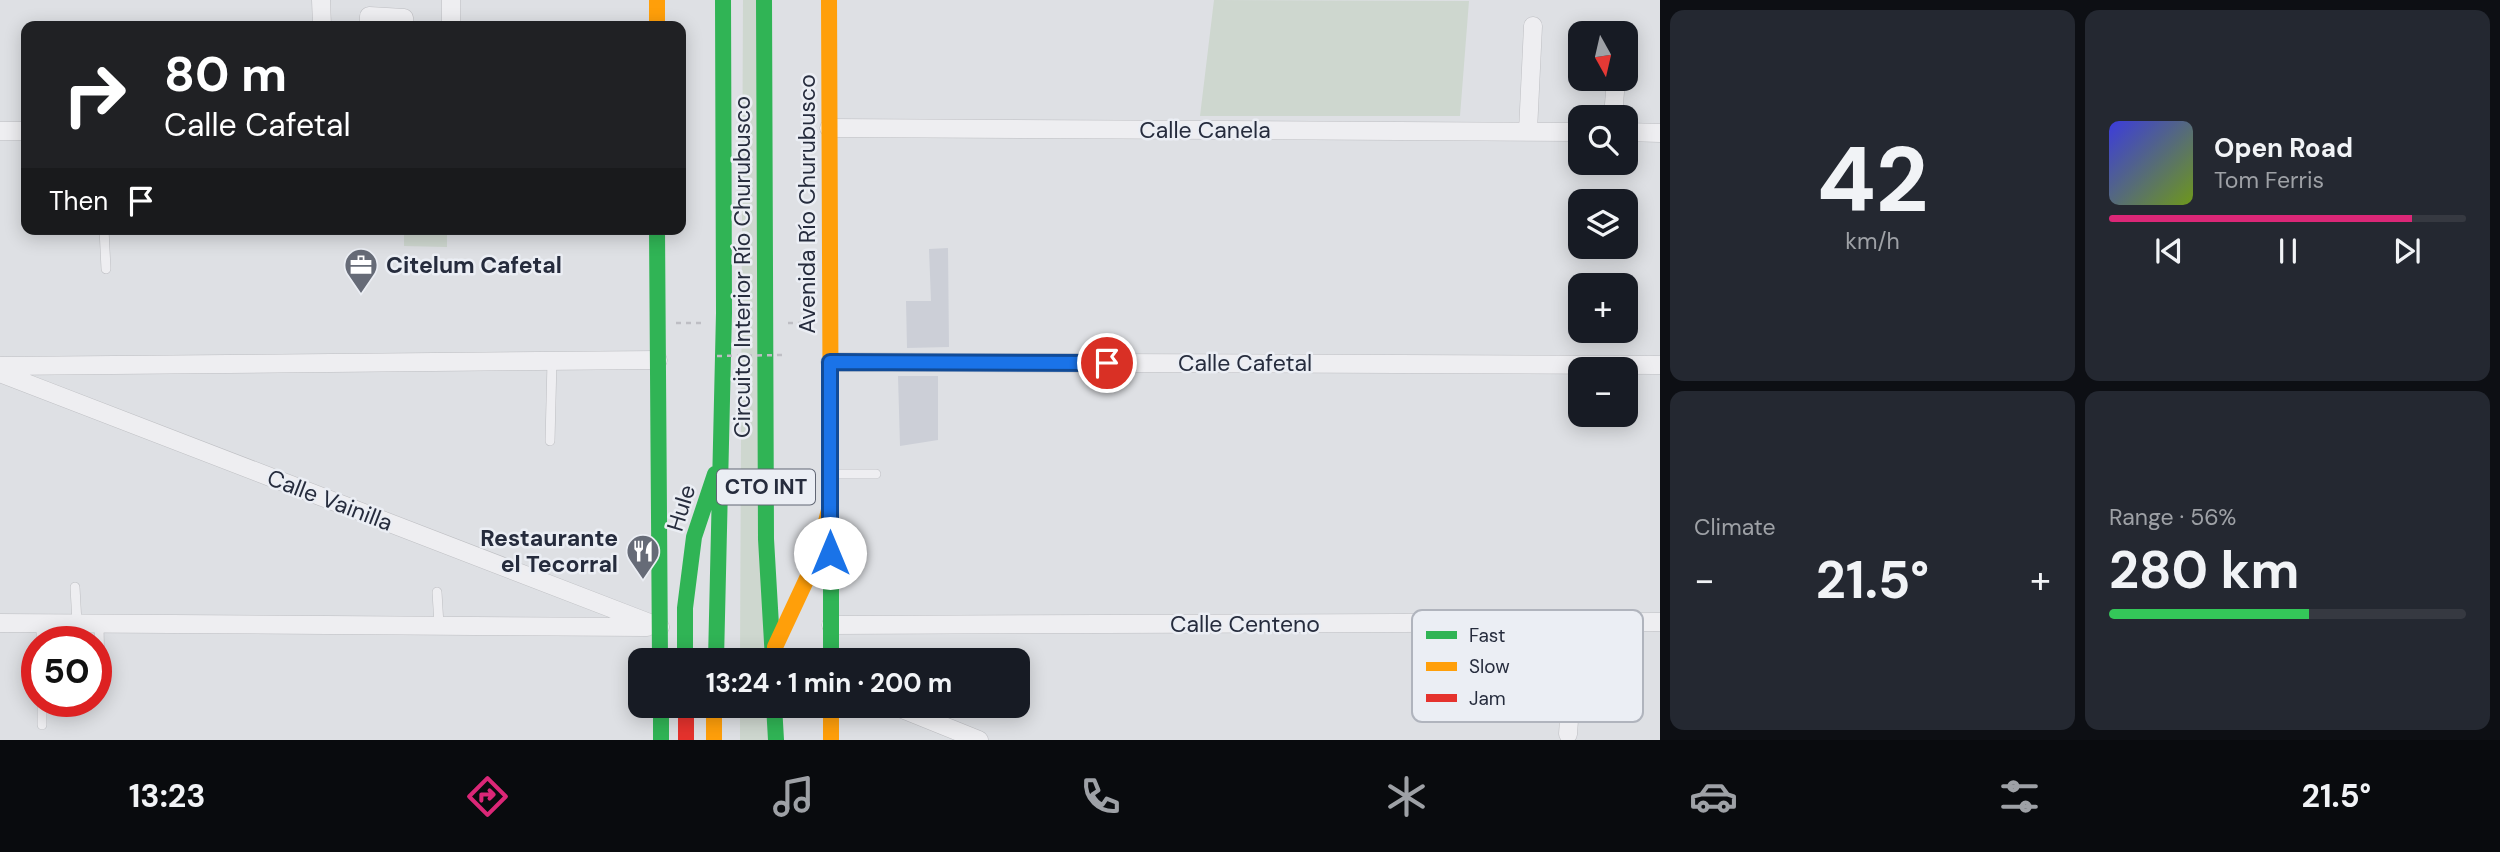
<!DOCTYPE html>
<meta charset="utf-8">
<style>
:root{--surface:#171b24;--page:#242831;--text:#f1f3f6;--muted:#9ea1a6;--line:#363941;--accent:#db2777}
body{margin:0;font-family:"DM Sans",sans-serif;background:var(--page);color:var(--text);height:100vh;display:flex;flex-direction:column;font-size:26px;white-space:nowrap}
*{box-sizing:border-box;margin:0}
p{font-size:23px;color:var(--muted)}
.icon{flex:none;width:38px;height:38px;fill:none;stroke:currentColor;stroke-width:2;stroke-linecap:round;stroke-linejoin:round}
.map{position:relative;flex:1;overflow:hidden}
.side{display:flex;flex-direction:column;gap:10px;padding:10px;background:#0d0f14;width:840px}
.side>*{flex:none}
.banner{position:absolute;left:21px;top:21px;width:665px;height:214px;border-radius:14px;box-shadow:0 4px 18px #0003;background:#202124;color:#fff;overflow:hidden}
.needle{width:46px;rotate:172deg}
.buttons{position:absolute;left:1568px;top:21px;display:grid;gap:14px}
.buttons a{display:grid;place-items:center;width:70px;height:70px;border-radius:14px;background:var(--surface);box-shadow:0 4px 18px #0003;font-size:35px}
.speed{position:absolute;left:21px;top:626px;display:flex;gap:14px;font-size:35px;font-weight:700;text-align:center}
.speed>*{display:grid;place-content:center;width:91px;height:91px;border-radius:50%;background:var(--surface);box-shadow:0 4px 18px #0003;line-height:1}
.speed .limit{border:10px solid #d22;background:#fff;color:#111}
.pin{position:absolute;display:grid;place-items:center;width:60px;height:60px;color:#fff;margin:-30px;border:4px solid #fff;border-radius:50%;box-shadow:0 2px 7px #0007}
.me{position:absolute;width:77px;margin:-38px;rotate:0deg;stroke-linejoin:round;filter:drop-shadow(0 0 5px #0008)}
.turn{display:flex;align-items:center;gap:24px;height:147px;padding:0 28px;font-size:32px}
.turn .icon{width:91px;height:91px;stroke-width:2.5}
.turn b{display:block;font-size:49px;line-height:60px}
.then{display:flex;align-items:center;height:66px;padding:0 28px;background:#0003;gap:14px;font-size:26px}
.big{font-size:52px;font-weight:700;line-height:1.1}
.side .card{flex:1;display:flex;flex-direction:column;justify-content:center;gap:10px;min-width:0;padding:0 24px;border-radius:14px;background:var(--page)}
.side .dial{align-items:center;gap:0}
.dial b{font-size:91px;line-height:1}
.song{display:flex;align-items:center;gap:21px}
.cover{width:84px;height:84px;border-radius:10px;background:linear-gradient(135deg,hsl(240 70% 55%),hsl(80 70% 35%))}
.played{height:7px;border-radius:4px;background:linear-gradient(90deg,var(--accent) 85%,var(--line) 85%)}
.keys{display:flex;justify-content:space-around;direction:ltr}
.heat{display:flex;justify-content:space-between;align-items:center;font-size:38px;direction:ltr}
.charge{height:10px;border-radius:5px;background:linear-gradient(90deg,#34c759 56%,var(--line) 0)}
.side .tiles{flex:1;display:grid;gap:10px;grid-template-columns:repeat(2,1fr)}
.trip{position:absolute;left:628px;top:648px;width:402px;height:70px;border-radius:14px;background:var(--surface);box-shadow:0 4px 18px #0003;font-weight:700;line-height:70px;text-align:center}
.menu{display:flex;height:112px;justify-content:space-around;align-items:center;background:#090b0e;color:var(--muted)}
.menu .icon{width:49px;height:49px}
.menu .on{color:var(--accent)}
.menu b{font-size:32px;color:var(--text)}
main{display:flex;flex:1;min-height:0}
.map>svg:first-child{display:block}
.built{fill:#cccfd7}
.green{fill:#ced7cf}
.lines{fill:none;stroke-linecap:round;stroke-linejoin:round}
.lane-casing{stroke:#bdbec2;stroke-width:10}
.street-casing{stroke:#bdbec2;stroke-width:19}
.path{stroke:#bebec4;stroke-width:2.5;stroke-dasharray:5 5;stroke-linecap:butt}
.lane{stroke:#eeeef1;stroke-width:9}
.street{stroke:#eeeef1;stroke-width:18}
.fast{stroke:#30b455;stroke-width:16}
.slow{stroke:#ff9f0a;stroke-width:16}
.jam{stroke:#e5322d;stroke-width:16}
.path-bridge{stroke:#bebec4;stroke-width:2.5;stroke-dasharray:5 5;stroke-linecap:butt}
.route-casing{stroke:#114b97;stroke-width:18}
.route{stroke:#1a73e8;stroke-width:12}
.labels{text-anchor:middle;stroke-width:5;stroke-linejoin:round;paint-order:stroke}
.shield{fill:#ebeef4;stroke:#616674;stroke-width:2}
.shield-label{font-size:21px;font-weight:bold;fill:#262c3d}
.street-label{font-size:23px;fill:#262c3d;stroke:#ebeef4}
.poi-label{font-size:23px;font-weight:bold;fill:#262c3d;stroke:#ebeef4;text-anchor:start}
.key{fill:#ebeef4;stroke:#b0b4bd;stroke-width:2}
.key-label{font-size:19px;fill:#262c3d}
</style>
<main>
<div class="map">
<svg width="1660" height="740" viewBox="0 0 1660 740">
<rect width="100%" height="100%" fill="#dee0e4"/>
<path class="built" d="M948,248L949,347L907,348L906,301H931L929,249Z
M898,376H938V440L900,446Z"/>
<path class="green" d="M743,0H758L764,660H740Z
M1214,0L1469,1L1460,116H1200Z
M404,229H447V247L404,246Z
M740,705H767L768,740H740Z"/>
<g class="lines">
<defs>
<path id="lane" d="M104,229L106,269
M550,441L552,361
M833,474H876
M75,587L77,623
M437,592L439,625
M41,623V642
M99,623L100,680
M42,702V725"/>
<path id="street" d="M321,0L322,26
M369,26V16L404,18L405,26
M451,26V0
M1613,117L1616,79
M829,128L1580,132
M0,131H26
M1528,131L1533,26
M1626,132L1660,133
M830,362L1660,365
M0,366L658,360
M0,373L660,627
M0,623L647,627
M831,625L1660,622
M892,705L979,740
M1568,734L1576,623"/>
</defs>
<use href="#lane" class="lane-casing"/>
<use href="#street" class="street-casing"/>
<path class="path" d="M676,323H701
M788,323H809"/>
<use href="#lane" class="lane"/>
<use href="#street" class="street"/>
<path class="fast" d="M764,0L766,539L773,660
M657,229L660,660
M831,505V660
M685,660V608L694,537L715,474
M716,660L724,313L723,0
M661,705V740
M774,705L776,740"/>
<path class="slow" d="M657,0V26
M829,0L831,505
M775,647L817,557L830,506
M714,705V740
M831,705V740"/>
<path class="jam" d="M686,705V740"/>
<path class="path-bridge" d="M717,356L784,355"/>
</g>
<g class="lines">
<defs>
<path id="route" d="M830,553V362L1107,363"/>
</defs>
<use href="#route" class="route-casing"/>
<use href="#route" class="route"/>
</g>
<defs>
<symbol id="office-pin" viewBox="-11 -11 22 30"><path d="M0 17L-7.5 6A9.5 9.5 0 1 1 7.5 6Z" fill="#666b77" stroke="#ebeef4"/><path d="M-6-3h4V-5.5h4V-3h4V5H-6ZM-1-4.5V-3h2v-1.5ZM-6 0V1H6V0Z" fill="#fff"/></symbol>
<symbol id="restaurant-pin" viewBox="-11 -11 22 30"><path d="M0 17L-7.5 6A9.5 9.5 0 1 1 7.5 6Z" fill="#666b77" stroke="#ebeef4"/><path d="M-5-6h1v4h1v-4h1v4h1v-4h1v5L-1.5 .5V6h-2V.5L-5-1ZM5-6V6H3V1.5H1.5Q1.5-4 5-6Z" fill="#fff"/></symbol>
</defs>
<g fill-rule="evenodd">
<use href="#office-pin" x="342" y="246" width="38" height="52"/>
<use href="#restaurant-pin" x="624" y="532" width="38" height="52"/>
</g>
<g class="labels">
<rect class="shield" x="717" y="469.5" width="98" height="35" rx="5"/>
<g class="shield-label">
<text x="766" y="494">CTO INT</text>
</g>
<g class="street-label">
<text x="1205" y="138">Calle Canela</text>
<text transform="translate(807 204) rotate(-90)" y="8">Avenida Río Churubusco</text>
<text transform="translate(742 267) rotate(-90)" y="8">Circuito Interior Río Churubusco</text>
<text x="1245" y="371">Calle Cafetal</text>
<text transform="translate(330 500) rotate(21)" y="8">Calle Vainilla</text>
<text transform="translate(681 508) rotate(-73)" y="8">Hule</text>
<text x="1245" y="632">Calle Centeno</text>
</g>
<g class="poi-label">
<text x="386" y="273">Citelum Cafetal</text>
<text x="618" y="546" text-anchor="end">Restaurante<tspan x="618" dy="26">el Tecorral</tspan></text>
</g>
</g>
<rect x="1412" y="610" width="231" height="112" rx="10" class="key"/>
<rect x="1426" y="631" width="31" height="8" fill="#30b455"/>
<rect x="1426" y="662" width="31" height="9" fill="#ff9f0a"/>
<rect x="1426" y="694" width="31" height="8" fill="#e5322d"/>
<g class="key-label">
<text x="1469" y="642">Fast</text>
<text x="1469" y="673">Slow</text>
<text x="1469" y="705">Jam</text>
</g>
</svg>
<div class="buttons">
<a><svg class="needle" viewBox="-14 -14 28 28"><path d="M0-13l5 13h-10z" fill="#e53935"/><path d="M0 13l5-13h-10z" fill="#9ea1a6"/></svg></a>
<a><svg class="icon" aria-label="search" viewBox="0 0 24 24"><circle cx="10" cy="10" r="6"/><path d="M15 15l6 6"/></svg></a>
<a><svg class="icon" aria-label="layers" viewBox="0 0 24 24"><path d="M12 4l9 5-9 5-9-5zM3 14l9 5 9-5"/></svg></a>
<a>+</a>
<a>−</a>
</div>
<div class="speed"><div class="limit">50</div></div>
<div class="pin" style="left:1107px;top:363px;background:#d93025"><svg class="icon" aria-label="arrive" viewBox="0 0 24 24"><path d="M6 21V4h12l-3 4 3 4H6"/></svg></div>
<svg class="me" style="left:830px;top:553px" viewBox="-20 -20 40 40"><circle r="19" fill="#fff"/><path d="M0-13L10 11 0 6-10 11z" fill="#1a73e8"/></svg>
<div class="trip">13:24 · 1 min · 200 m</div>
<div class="banner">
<div class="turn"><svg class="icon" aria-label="right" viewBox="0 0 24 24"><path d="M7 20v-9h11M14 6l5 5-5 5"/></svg><div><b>80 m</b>Calle Cafetal</div></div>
<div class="then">Then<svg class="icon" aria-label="arrive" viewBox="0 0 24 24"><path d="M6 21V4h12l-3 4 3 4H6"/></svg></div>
</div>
</div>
<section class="side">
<div class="tiles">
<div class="card dial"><b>42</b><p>km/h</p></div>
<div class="card">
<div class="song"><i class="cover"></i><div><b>Open Road</b><p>Tom Ferris</p></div></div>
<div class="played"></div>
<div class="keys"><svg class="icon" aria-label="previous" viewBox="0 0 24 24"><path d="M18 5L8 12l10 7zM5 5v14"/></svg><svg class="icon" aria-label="pause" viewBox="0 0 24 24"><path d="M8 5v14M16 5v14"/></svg><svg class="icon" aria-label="next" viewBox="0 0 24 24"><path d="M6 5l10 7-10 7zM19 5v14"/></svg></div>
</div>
<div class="card"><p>Climate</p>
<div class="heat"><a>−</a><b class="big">21.5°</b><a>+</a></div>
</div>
<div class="card"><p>Range · 56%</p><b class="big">280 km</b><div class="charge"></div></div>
</div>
</section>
</main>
<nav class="menu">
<b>13:23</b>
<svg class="icon on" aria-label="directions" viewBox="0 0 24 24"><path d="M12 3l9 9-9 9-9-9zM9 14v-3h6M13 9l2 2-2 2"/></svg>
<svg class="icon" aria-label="music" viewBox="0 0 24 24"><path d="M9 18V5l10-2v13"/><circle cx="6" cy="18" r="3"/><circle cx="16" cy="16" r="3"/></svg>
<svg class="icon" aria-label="phone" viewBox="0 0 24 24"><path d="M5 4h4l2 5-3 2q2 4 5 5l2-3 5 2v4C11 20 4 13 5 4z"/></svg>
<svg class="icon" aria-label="climate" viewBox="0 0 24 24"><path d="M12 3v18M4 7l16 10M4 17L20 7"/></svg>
<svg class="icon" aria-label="car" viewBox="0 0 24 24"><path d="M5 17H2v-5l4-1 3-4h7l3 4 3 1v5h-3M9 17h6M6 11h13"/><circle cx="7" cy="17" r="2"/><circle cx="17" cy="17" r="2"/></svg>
<svg class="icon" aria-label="filters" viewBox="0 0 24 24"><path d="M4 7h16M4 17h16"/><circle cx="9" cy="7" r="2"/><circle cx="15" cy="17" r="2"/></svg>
<b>21.5°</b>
</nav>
